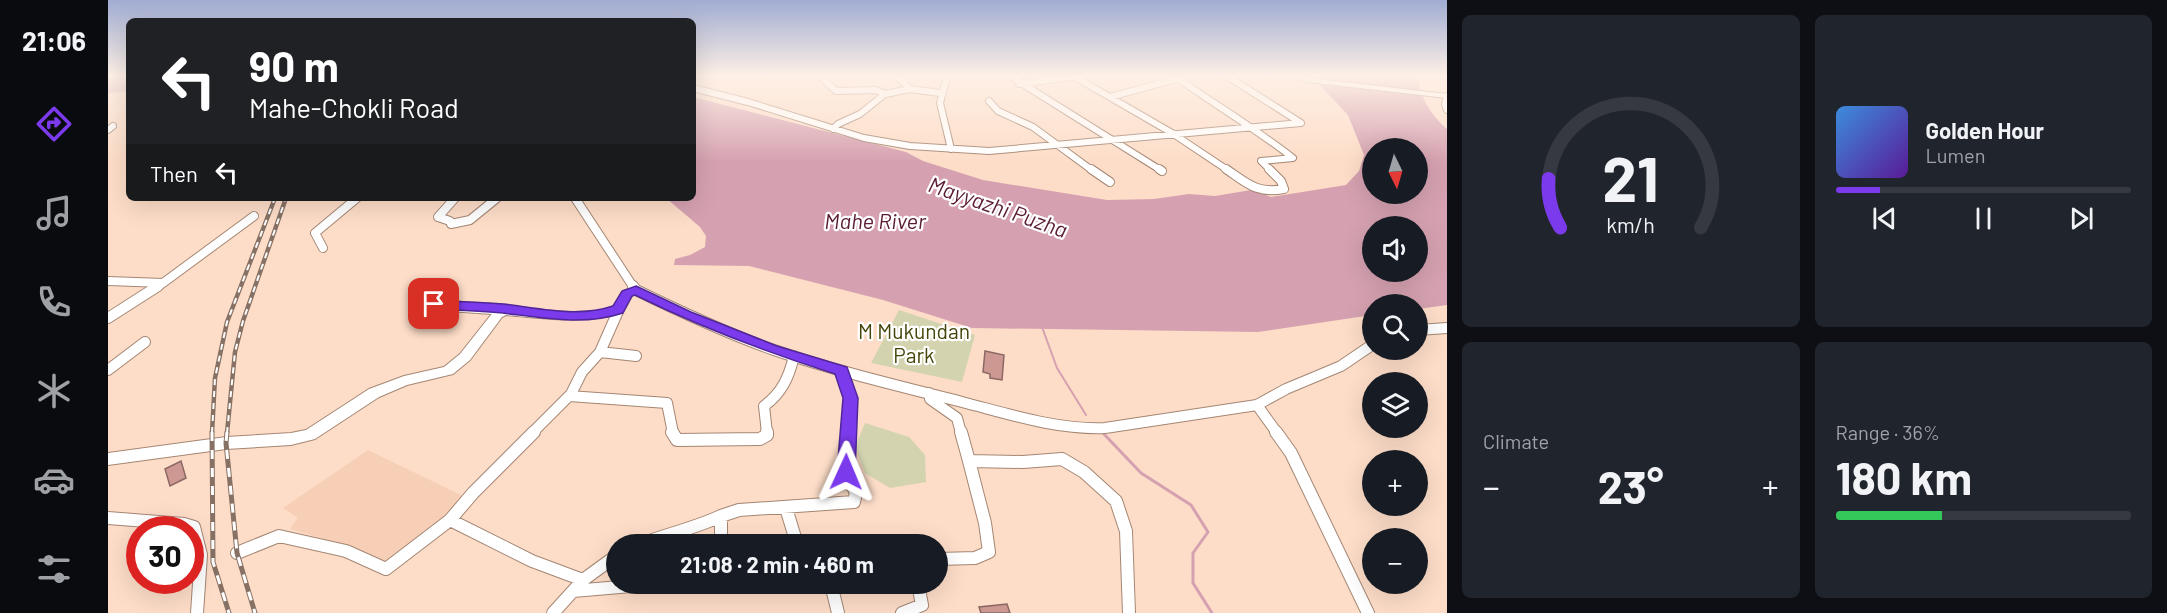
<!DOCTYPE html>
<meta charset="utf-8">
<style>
:root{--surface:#171b24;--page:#20242c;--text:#f1f3f6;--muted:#9ea1a6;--line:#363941;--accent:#7c3aed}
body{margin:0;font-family:Barlow,sans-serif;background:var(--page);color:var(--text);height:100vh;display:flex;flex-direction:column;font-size:22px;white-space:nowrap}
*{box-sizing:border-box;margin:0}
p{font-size:20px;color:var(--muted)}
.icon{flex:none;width:33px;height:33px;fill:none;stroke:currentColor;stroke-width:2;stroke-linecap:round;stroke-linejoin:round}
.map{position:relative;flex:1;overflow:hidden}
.side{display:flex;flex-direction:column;gap:15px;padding:15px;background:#0d0f14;width:720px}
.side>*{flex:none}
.hud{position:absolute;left:18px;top:18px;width:570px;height:183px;border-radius:9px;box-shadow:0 6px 24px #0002;background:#202124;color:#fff;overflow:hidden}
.needle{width:39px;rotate:175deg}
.controls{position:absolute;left:1254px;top:138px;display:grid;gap:12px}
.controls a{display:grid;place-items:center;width:66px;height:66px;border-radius:50%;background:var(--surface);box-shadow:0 6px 24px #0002;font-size:30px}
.speed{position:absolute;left:18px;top:516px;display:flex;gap:12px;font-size:30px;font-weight:700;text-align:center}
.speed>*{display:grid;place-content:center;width:78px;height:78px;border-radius:50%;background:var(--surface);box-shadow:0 6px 24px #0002;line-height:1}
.speed .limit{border:9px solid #d22;background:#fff;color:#111}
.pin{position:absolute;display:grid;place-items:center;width:51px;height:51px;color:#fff;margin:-26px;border-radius:12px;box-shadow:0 3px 9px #0006}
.me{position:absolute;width:66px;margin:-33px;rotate:1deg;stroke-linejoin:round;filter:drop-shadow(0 0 4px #0008)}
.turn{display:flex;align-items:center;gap:21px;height:126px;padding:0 24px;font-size:27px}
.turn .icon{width:78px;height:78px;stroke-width:2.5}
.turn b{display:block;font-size:42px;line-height:51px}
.then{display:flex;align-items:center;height:57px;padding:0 24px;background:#0003;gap:12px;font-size:22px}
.big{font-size:45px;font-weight:700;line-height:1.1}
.side .tile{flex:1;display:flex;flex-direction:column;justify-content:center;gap:9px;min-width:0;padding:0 21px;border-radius:9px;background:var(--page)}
.side .dial{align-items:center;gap:0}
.dial svg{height:156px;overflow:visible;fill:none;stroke:var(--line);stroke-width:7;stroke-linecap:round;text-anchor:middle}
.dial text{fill:var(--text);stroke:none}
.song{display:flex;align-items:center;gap:18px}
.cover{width:72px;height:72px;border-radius:9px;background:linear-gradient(135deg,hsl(210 70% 55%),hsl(270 70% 35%))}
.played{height:6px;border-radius:3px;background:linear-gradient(90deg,var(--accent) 15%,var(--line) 15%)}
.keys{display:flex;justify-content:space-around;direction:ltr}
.heat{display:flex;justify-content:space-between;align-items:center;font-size:33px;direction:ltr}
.charge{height:9px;border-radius:4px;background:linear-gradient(90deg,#34c759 36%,var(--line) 0)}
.side .tiles{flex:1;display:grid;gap:15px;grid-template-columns:repeat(2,1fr)}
.trip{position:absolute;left:498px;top:534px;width:342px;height:60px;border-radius:30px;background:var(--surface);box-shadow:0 6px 24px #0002;font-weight:700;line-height:60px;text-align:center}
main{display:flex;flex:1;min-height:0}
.tab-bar{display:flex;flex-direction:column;width:108px;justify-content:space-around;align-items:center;background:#090b0e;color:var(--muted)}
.tab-bar .icon{width:42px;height:42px}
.tab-bar .active{color:var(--accent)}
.tab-bar b{font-size:27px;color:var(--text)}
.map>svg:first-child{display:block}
.built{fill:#f7cfb6}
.green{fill:#d3d4af}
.water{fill:#d5a1b0;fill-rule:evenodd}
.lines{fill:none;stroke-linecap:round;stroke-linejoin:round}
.stream-far1{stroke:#d5a1b0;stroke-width:2}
.stream{stroke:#d5a1b0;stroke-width:3}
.building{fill:#cd9891;stroke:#8b6864;stroke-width:1.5}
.minor-far3-casing{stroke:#a48673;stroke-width:8}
.minor-far2-casing{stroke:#a48673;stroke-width:10}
.minor-far1-casing{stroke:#a48673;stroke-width:12}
.minor-casing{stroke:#a48673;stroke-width:14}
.major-casing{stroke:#a48673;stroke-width:2}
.minor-far3{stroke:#fff;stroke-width:6}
.minor-far2{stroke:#fff;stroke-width:8}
.minor-far1{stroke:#fff;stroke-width:10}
.minor{stroke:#fff;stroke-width:12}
.major{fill:#fff;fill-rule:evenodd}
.rail-far1-casing{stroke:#867164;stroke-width:4.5}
.rail-casing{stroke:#867164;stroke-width:5}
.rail-far1{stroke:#fff;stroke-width:2;stroke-dasharray:6;stroke-linecap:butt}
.rail{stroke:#fff;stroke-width:3;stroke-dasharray:9;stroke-linecap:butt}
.route{fill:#7c3aed;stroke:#51269a;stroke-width:1.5}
.labels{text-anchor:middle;stroke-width:4.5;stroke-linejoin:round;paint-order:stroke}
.park-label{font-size:21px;fill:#46460b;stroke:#fff}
.water-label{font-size:22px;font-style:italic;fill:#5a1c34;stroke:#fff}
</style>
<main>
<nav class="tab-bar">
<b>21:06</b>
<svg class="icon active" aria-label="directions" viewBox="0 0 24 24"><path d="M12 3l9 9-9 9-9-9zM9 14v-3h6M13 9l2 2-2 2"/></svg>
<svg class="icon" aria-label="music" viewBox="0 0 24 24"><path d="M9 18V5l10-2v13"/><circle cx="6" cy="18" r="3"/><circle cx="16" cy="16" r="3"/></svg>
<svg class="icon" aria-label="phone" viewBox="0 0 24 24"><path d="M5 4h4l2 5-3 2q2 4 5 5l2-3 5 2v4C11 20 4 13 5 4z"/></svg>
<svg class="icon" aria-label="climate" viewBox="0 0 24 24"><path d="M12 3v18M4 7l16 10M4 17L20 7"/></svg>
<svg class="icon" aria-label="car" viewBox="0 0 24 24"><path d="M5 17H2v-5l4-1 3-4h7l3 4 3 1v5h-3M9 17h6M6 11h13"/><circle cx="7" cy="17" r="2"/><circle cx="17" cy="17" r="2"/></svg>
<svg class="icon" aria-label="filters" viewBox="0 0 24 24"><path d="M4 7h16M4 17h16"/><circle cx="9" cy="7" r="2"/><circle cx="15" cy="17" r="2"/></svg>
</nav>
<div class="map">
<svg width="1339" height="613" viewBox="0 0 1339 613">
<rect width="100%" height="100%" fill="#fdddc8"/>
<path class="built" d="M260,450L357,497L340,517L280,563L238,545L182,529L190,518L175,508Z"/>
<path class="green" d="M791,310L867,335L854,382L763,363Z
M757,423L801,437L817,455L818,482L782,488L757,473L747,447Z"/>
<path class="water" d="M0,76H21V91L0,93Z
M1203,76H1311C1310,96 1324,116 1339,129V305L1310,309V304H1264V315L1150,332L864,328L775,300L641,266L566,265L567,259L582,255L597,247L598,236L592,227L558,198H585V97L798,152L815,161L875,180L999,200L1046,199L1081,194L1107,196L1143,190L1163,197L1238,185L1251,171L1256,155L1240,115ZM1264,148H1310V194H1264ZM1264,226H1310V272H1264Z"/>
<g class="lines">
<path class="stream-far1" d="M934,327L949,368L978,415
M994,431L996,433"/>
<path class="stream" d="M994,432L1033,473L1083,505L1100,532L1085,553V583L1104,613"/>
</g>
<path class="building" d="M877,351L896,355L894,380L882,378V374L875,372Z
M73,461L78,478L62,486L57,469Z
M899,604L902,613H873L871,607Z"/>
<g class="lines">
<defs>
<path id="minor-far3" d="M712,76L728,91L768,90L777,94
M789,76L802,89
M839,76L832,103L843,149
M902,76L1054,171
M967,77L1064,133L1121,171
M1069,78C1108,105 1148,129 1185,158L1153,161L1163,171
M911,84L970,76
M585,88L640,102L756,138L802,146L881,151L1193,123L1119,76
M1339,96L1337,104L1339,110
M1002,97L1079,76
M881,101L890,111L925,127L985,171
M725,129L730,124L752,114L777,94L802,89L832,93
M0,130L5,126"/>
<path id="minor-far2" d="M983,169L1002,182
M1051,169L1054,171
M1118,169C1140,184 1149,194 1176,189L1173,181L1161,169
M347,198L330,217L342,221L343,224L362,220L389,198
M467,198L526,288
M215,248L207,233L249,198
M0,281L55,283L146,216
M48,288L55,283"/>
<path id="minor-far1" d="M525,286L528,290C573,312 618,333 666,350C728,371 791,386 854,402C901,414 949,430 997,428L1149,405L1178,389L1233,366L1264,345
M325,305L400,310
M0,318L50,286
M1310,330L1339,328
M492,352L528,356
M0,370L37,342
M733,371L743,398L741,433
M821,393L822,399L849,418L853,433
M461,396L559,403L565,433
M1149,405L1169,433
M424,433L463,394L474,372L492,352L511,309
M659,433L656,406C674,393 681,377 686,356"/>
<path id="minor" d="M564,432L569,440L652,439L659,435V432
M853,432L861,461L915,462L954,459L976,472L1008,501L1018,531L1021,613
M1168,432L1183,453L1260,613
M678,508L689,544
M0,518L76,524L86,527L93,555L89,613
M342,520L365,493L426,432
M533,544C560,534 587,528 613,516
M613,544V516L631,510L746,502L748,493L738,472L741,432
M129,553L171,536L238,551L278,569L342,520L424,561L475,580L445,613
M830,559L867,558L881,552L877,523L861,461
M475,580L508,556
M723,584L730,613
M465,591L547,584
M794,613L814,605L810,584"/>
<path id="major" d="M1182,76L1339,94V98L1199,82Z
M528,286L534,290L524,296L515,312C477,325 437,318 398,315L394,317L362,360L345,374L299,385L271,397L207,439L183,445L118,449L0,465V453L118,437L183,433L198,430L261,389L296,376L336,367L352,354L386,311L392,308L465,312L493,311L506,306L515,291Z"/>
</defs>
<use href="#minor-far3" class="minor-far3-casing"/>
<use href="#minor-far2" class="minor-far2-casing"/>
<use href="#minor-far1" class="minor-far1-casing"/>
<use href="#minor" class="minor-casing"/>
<use href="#major" class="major-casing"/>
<use href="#minor-far3" class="minor-far3"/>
<use href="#minor-far2" class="minor-far2"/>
<use href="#minor-far1" class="minor-far1"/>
<use href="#minor" class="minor"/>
<use href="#major" class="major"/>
<defs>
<path id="rail-far1" d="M104,433L107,378L119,322L167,198
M119,433L127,352L135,321L178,198"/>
<path id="rail" d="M104,432L105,562L121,613
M119,432L118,443L129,553L147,613"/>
</defs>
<use href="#rail-far1" class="rail-far1-casing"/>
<use href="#rail" class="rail-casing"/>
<use href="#rail-far1" class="rail-far1"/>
<use href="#rail" class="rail"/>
</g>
<linearGradient id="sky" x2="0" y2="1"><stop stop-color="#a0acd2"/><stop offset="0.47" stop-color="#fef0e6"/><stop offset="1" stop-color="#fef0e6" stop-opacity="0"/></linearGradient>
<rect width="1339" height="162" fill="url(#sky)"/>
<path class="route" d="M528,286L583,312L669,346L739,367L750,398L747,472L744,477L738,479L732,477L729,472L735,398L727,374C658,352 592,327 527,295L524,296L515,313C476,326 436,318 395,313C372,311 349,310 326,309L319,304L326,300C349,302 372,302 395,304C431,308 470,318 505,306L514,291Z"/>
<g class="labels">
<g class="park-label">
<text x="806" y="339">M Mukundan<tspan x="806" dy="24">Park</tspan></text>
</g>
<g class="water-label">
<text transform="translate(890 207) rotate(19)" y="8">Mayyazhi Puzha</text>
<text x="767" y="229">Mahe River</text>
</g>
</g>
</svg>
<div class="controls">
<a><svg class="needle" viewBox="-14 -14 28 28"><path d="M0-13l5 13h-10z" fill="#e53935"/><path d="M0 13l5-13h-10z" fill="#9ea1a6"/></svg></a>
<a><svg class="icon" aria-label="sound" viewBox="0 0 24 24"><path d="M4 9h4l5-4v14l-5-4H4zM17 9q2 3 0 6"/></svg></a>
<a><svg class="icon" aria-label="search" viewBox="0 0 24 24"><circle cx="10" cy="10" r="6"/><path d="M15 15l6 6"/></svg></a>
<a><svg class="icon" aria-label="layers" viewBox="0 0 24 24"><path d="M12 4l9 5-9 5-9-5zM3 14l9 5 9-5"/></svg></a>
<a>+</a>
<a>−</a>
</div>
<div class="speed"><div class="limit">30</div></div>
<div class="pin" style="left:326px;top:304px;background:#d93025"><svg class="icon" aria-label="arrive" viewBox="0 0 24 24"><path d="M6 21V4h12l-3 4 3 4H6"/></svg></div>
<svg class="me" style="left:738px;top:472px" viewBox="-20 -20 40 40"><path d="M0-17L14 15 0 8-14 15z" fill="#7c3aed" stroke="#fff" stroke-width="4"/></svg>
<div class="trip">21:08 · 2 min · 460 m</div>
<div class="hud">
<div class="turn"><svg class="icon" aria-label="left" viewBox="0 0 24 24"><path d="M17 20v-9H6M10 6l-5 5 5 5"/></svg><div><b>90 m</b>Mahe-Chokli Road</div></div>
<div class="then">Then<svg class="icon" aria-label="left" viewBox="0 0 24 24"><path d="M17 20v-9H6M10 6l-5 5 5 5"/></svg></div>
</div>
</div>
<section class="side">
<div class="tiles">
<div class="tile dial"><svg viewBox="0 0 100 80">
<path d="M14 69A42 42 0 1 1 86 69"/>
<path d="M14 69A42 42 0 0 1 8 44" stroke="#7c3aed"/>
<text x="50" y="56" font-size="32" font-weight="700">21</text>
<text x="50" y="72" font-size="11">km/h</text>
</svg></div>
<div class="tile">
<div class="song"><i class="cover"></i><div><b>Golden Hour</b><p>Lumen</p></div></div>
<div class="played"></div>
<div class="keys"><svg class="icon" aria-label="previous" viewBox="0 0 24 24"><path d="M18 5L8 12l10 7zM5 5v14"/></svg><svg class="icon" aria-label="pause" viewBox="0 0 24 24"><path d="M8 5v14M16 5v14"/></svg><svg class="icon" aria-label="next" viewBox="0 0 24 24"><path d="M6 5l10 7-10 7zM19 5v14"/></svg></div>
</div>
<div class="tile"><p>Climate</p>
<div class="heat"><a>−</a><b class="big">23°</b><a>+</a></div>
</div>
<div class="tile"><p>Range · 36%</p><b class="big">180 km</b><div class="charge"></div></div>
</div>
</section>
</main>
